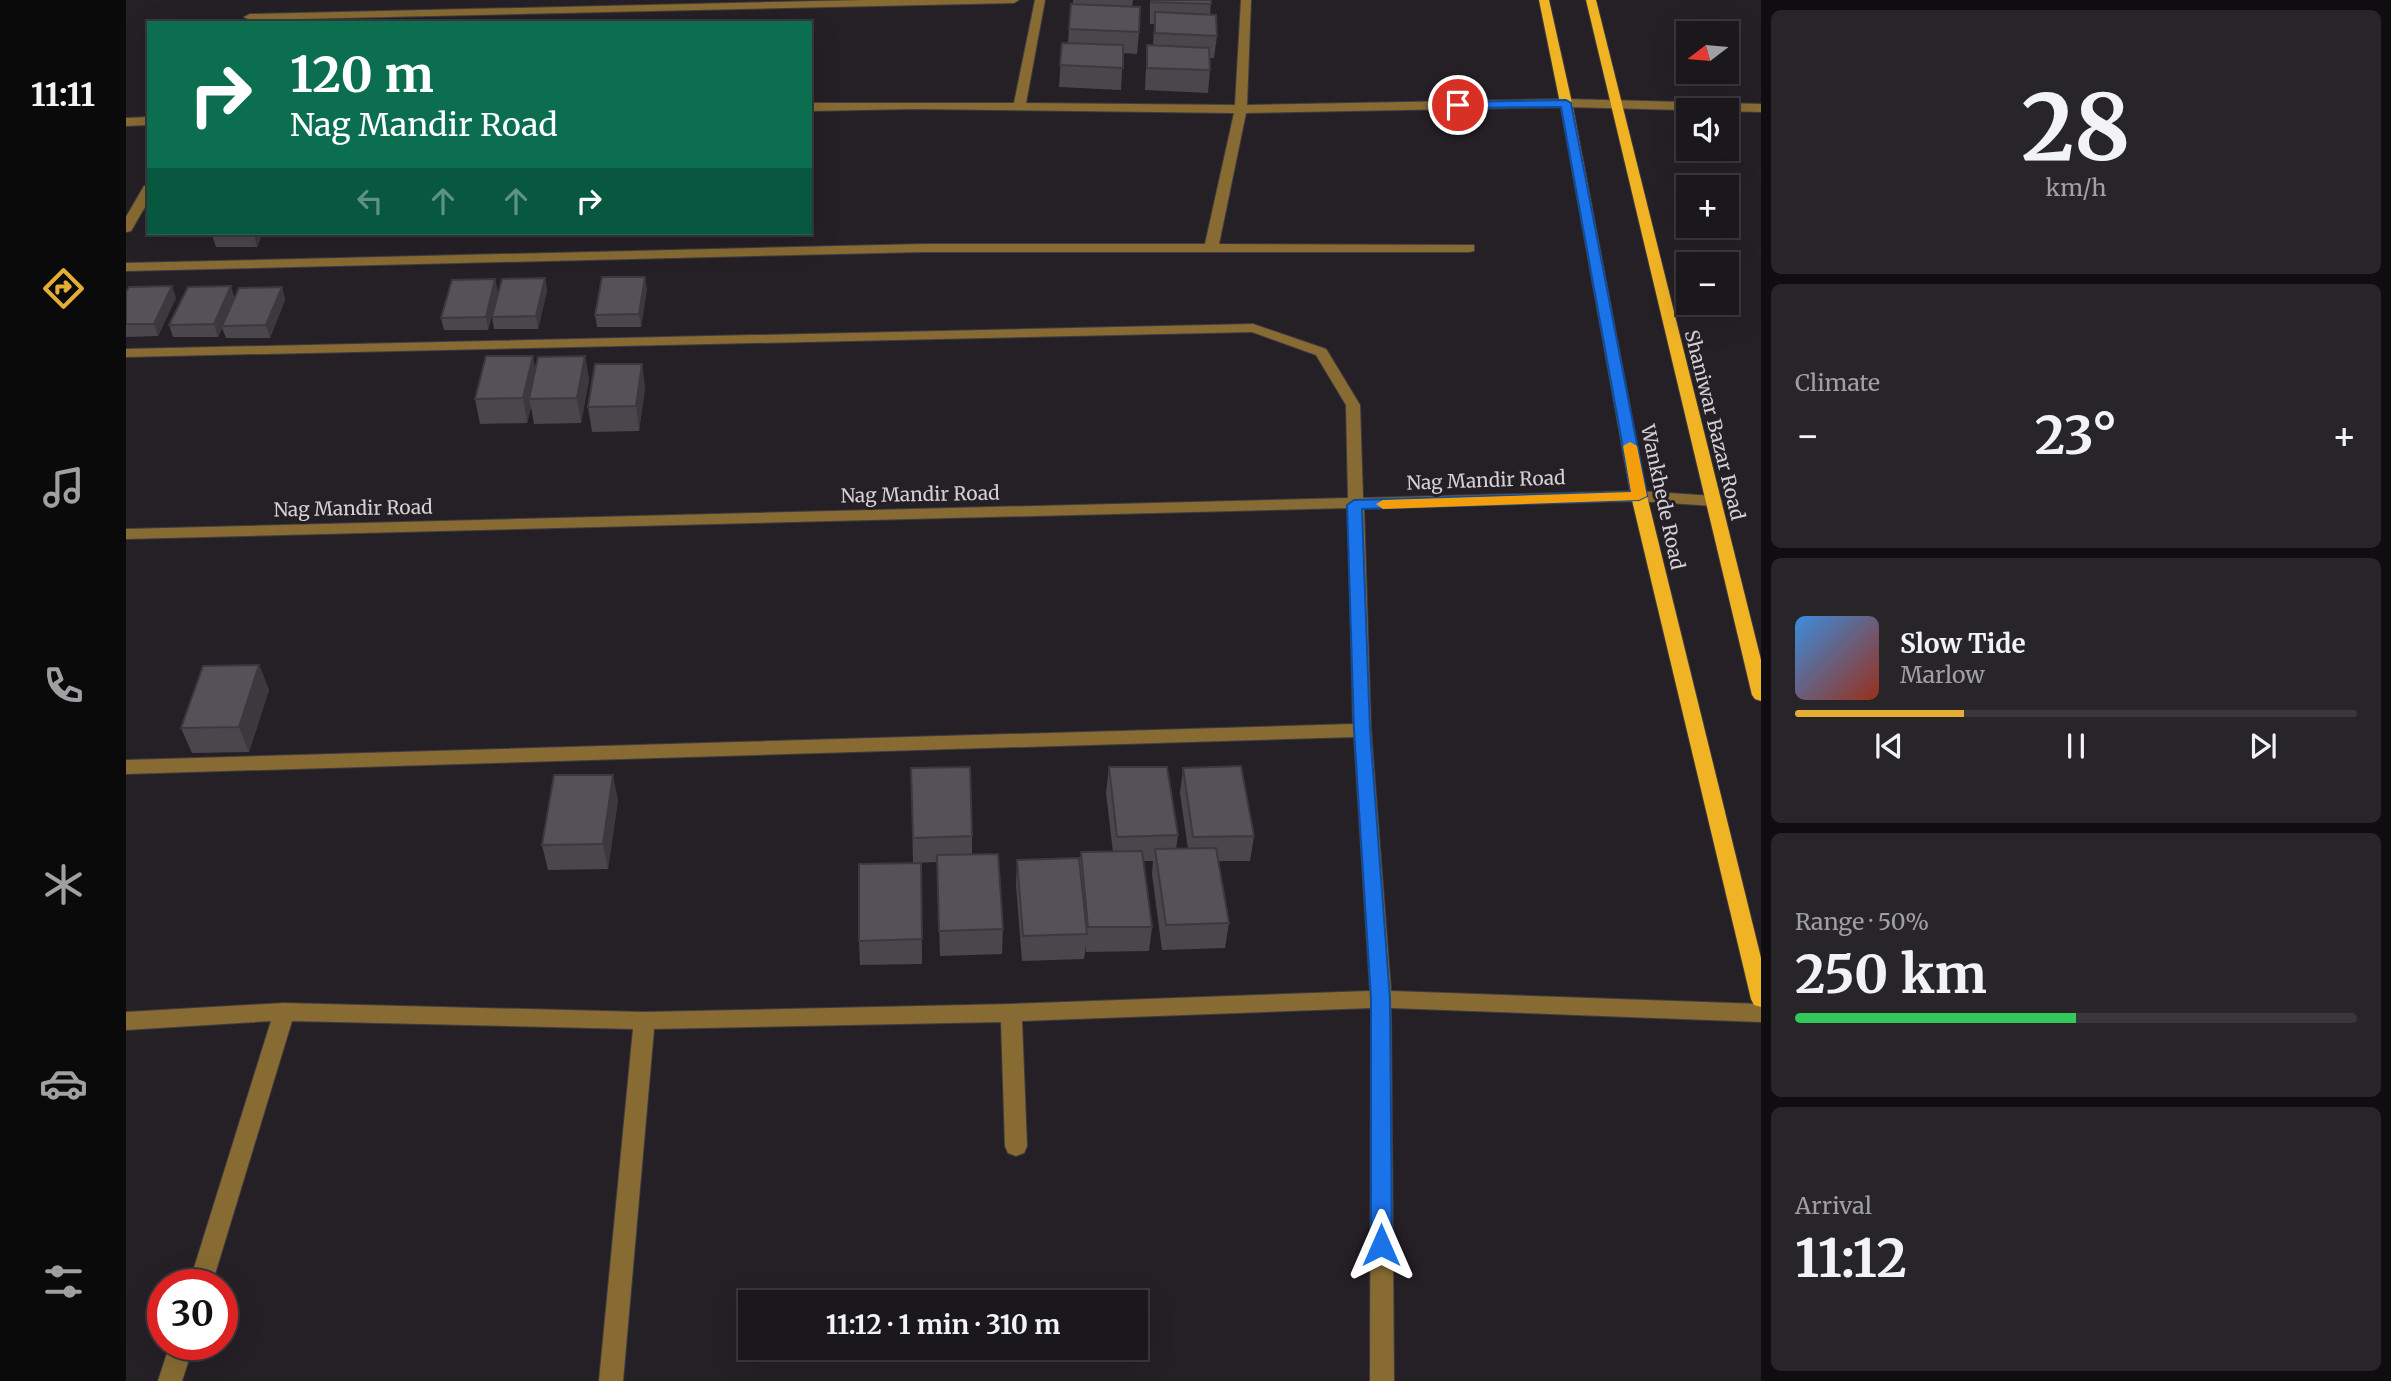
<!DOCTYPE html>
<meta charset="utf-8">
<style>
:root{--surface:#1b181c;--page:#282529;--text:#f1f3f6;--muted:#a0a0a3;--line:#39373b;--accent:#e4ae35}
body{margin:0;font-family:Merriweather,serif;background:var(--page);color:var(--text);height:100vh;display:flex;flex-direction:column;font-size:26px;white-space:nowrap}
*{box-sizing:border-box;margin:0}
p{font-size:23px;color:var(--muted)}
.icon{flex:none;width:38px;height:38px;fill:none;stroke:currentColor;stroke-width:2;stroke-linecap:round;stroke-linejoin:round}
.map{position:relative;flex:1;overflow:hidden}
.side{display:flex;flex-direction:column;gap:10px;padding:10px;background:#0f0d0f;width:630px}
.side>*{flex:none}
.top-card{position:absolute;left:21px;top:21px;width:665px;height:214px;border-radius:0px;box-shadow:0 7px 28px #0002,0 0 0 2px var(--line);background:#0b6e4f;color:#fff;overflow:hidden}
.needle{width:46px;rotate:254deg}
.buttons{position:absolute;left:1550px;top:21px;display:grid;gap:14px}
.buttons a{display:grid;place-items:center;width:63px;height:63px;border-radius:0px;background:var(--surface);box-shadow:0 7px 28px #0002,0 0 0 2px var(--line);font-size:35px}
.speed{position:absolute;left:21px;top:1269px;display:flex;gap:14px;font-size:35px;font-weight:700;text-align:center}
.speed>*{display:grid;place-content:center;width:91px;height:91px;border-radius:50%;background:var(--surface);box-shadow:0 7px 28px #0002,0 0 0 2px var(--line);line-height:1}
.speed .limit{border:10px solid #d22;background:#fff;color:#111}
.pin{position:absolute;display:grid;place-items:center;width:60px;height:60px;color:#fff;margin:-30px;border:4px solid #fff;border-radius:50%;box-shadow:0 2px 7px #0007}
.me{position:absolute;width:77px;margin:-38px;rotate:0deg;stroke-linejoin:round;filter:drop-shadow(0 0 5px #0008)}
.turn{display:flex;align-items:center;gap:24px;height:147px;padding:0 28px;font-size:32px}
.turn .icon{width:91px;height:91px;stroke-width:2.5}
.turn b{display:block;font-size:49px;line-height:60px}
.lanes{display:flex;align-items:center;height:66px;padding:0 28px;background:#0003;justify-content:center;gap:35px;direction:ltr}
.lanes .off{opacity:.35}
.big{font-size:52px;font-weight:700;line-height:1.1}
.side .card{flex:1;display:flex;flex-direction:column;justify-content:center;gap:10px;min-width:0;padding:0 24px;border-radius:10px;background:var(--page)}
.side .dial{align-items:center;gap:0}
.dial b{font-size:91px;line-height:1}
.song{display:flex;align-items:center;gap:21px}
.cover{width:84px;height:84px;border-radius:10px;background:linear-gradient(135deg,hsl(210 70% 55%),hsl(10 70% 35%))}
.played{height:7px;border-radius:4px;background:linear-gradient(90deg,var(--accent) 30%,var(--line) 30%)}
.keys{display:flex;justify-content:space-around;direction:ltr}
.heat{display:flex;justify-content:space-between;align-items:center;font-size:38px;direction:ltr}
.charge{height:10px;border-radius:5px;background:linear-gradient(90deg,#34c759 50%,var(--line) 0)}
.trip{position:absolute;left:612px;top:1290px;width:410px;height:70px;border-radius:0px;background:var(--surface);box-shadow:0 7px 28px #0002,0 0 0 2px var(--line);font-weight:700;line-height:70px;text-align:center}
main{display:flex;flex:1;min-height:0}
.tabs{display:flex;flex-direction:column;width:126px;justify-content:space-around;align-items:center;background:#0b0a0b;color:var(--muted)}
.tabs .icon{width:49px;height:49px}
.tabs .on{color:var(--accent)}
.tabs b{font-size:32px;color:var(--text)}
.map>svg:first-child{display:block}
.lines{fill:none;stroke-linecap:round;stroke-linejoin:round}
.minor-casing{stroke:#403c42;stroke-width:2}
.major-casing{stroke:#403c42;stroke-width:2}
.minor{fill:#876b32;fill-rule:evenodd}
.major{fill:#efb324;fill-rule:evenodd}
.wall{fill:#4a464c}
.shaded-wall{fill:#3c393e}
.building{fill:#565158;stroke:#3c393e;stroke-width:2}
.route{fill:#1a73e8;stroke:#114b97;stroke-width:2}
.slow{fill:#f59e0b}
.labels{text-anchor:middle;stroke-width:6;stroke-linejoin:round;paint-order:stroke}
.street-label{font-size:19px;fill:#d3d1d5;stroke:#242026}
</style>
<main>
<nav class="tabs">
<b>11:11</b>
<svg class="icon on" aria-label="directions" viewBox="0 0 24 24"><path d="M12 3l9 9-9 9-9-9zM9 14v-3h6M13 9l2 2-2 2"/></svg>
<svg class="icon" aria-label="music" viewBox="0 0 24 24"><path d="M9 18V5l10-2v13"/><circle cx="6" cy="18" r="3"/><circle cx="16" cy="16" r="3"/></svg>
<svg class="icon" aria-label="phone" viewBox="0 0 24 24"><path d="M5 4h4l2 5-3 2q2 4 5 5l2-3 5 2v4C11 20 4 13 5 4z"/></svg>
<svg class="icon" aria-label="climate" viewBox="0 0 24 24"><path d="M12 3v18M4 7l16 10M4 17L20 7"/></svg>
<svg class="icon" aria-label="car" viewBox="0 0 24 24"><path d="M5 17H2v-5l4-1 3-4h7l3 4 3 1v5h-3M9 17h6M6 11h13"/><circle cx="7" cy="17" r="2"/><circle cx="17" cy="17" r="2"/></svg>
<svg class="icon" aria-label="filters" viewBox="0 0 24 24"><path d="M4 7h16M4 17h16"/><circle cx="9" cy="7" r="2"/><circle cx="15" cy="17" r="2"/></svg>
</nav>
<div class="map">
<svg width="1635" height="1381" viewBox="0 0 1635 1381">
<rect width="100%" height="100%" fill="#242026"/>
<g class="lines">
<defs>
<path id="minor" d="M740,0H893L888,3L124,20L118,17L124,14Z
M909,0H919L900,103L1109,105L1115,0H1125L1121,105L1440,99L1635,104V112L1440,107L1120,113L1093,244L1348,245V251L1343,252H798L0,271V263L798,244H1079L1108,113L788,109L684,111V103H888Z
M23,117V125L0,126V118Z
M23,185V200L5,231L0,232V217L18,186Z
M1127,324L1200,349L1202,352L1234,405L1237,498L1513,491L1588,496L1596,501L1588,506L1513,501L1238,508L1245,730L1265,991L1635,1004V1022L1265,1008L1268,1381H1244L1245,1008L896,1021L901,1146L898,1153L890,1156L882,1153L879,1146L875,1022L528,1029L497,1381H473L507,1029L166,1021L86,1284H63L145,1021L0,1030V1012L158,1003L518,1012L885,1004L1244,991L1228,737L0,774V760L1227,724L1222,508L0,539V529L1222,498L1220,405L1190,355L1126,332L0,357V349Z
M44,1344H68L56,1381H32Z"/>
<path id="major" d="M1413,0H1423L1446,103L1521,496L1635,958V1007L1628,1005L1625,999L1505,496L1434,103Z
M1460,0H1470L1635,660V701L1629,699L1626,695Z"/>
</defs>
<use href="#minor" class="minor-casing"/>
<use href="#major" class="major-casing"/>
<use href="#minor" class="minor"/>
<use href="#major" class="major"/>
</g>
<path class="wall" d="M947,0H1007L1006,7L1013,32L1011,54L997,53L995,90L933,87L936,43H942L945,4H947Z
M1024,0H1085L1084,15L1091,36L1088,58H1083L1084,70L1082,93L1019,90L1021,45L1027,46L1028,24H1024Z
M137,233L131,247H90L86,235Z
M419,278L421,291L412,329H368L366,317Z
M156,287L159,300L144,338H100L96,328L92,337H47L43,325L108,298Z
M521,289L515,327H471L469,315Z
M0,292L50,298L32,336L0,337Z
M372,292L362,330H318L315,318Z
M459,356L463,380L455,423L408,424L405,407L401,423L354,424L349,399L409,371Z
M516,364L519,388L513,431L466,432L462,407Z
M133,665L143,690L123,752L66,753L55,728Z
M983,767L1052,835L1050,849H1062L1054,793L1057,768L1128,836L1124,861H1092L1103,923L1099,948L1036,950L1026,874L1027,861H1017L1026,927L1023,951L960,952V946L958,959L896,961L890,885L891,860L953,867L955,852H987L980,793Z
M785,768L846,836V854L877,929L876,954L814,956L811,862L787,863Z
M492,800L482,869L422,870L416,845Z
M795,863L796,964L734,965L733,941Z"/>
<path class="shaded-wall" d="M128,233H137L131,247L128,235Z
M519,277L521,289L515,327L513,314Z
M419,278L421,291L412,329L410,316Z
M369,279L372,292L362,330L360,317Z
M46,286L50,298L32,336L28,324Z
M105,286L109,299L96,326V328L92,337L88,324Z
M156,287L159,300L144,338L140,325Z
M407,356L411,380L403,399L405,407L401,423L397,398Z
M459,356L463,380L455,423L451,398Z
M516,364L519,388L513,431L510,406Z
M133,665L143,690L123,752L113,727Z
M487,775L492,800L482,869L477,844Z"/>
<path class="building" d="M1025,0H1085V4L1025,2Z
M945,4L1014,7L1013,32L943,29Z
M1029,12L1090,15L1091,36L1029,33Z
M936,43L997,45V68L934,65Z
M1021,45L1083,48L1084,70L1021,68Z
M87,233H128V235H86Z
M476,277H519L513,314L469,315Z
M419,278L410,316L366,317L376,279Z
M369,279L360,317L315,318L326,280Z
M46,286L28,324H0V292L3,287Z
M105,286L88,324L43,325L62,287Z
M156,287L140,325L96,326L113,288Z
M360,356H407L397,398L349,399Z
M459,356L451,398L403,399L412,357Z
M469,364H516L510,406L462,407Z
M133,665L113,727L55,728L77,666Z
M1115,766L1128,836L1067,837L1057,768Z
M844,767L846,836L787,838L785,768Z
M983,767H1041L1052,835L991,837Z
M428,775H487L477,844L416,845Z
M1090,848L1103,923L1040,925L1029,849Z
M1016,851L1026,927H962L955,852Z
M872,854L877,929L813,931L811,855Z
M953,858L961,934L897,936L891,860Z
M795,863L796,939L733,941V864Z"/>
<path class="route" d="M1440,100L1445,103L1521,496L1513,500L1236,509L1244,730L1264,999L1266,1245L1263,1251L1255,1254L1248,1251L1245,1245V999L1228,730L1221,505L1228,500L1505,492L1435,107L1332,108L1326,105L1332,102Z"/>
<path class="slow" d="M1504,442L1511,446L1521,496L1513,500L1257,509L1250,504L1257,500L1505,492L1497,446Z"/>
<g class="labels">
<g class="street-label">
<text transform="translate(1589 425) rotate(76)" y="7">Shaniwar Bazar Road</text>
<text transform="translate(1360 480) rotate(-2)" y="7">Nag Mandir Road</text>
<text transform="translate(794 494) rotate(-1)" y="7">Nag Mandir Road</text>
<text transform="translate(1537 497) rotate(78)" y="7">Wankhede Road</text>
<text transform="translate(227 508) rotate(-1)" y="7">Nag Mandir Road</text>
</g>
</g>
</svg>
<div class="buttons">
<a><svg class="needle" viewBox="-14 -14 28 28"><path d="M0-13l5 13h-10z" fill="#e53935"/><path d="M0 13l5-13h-10z" fill="#a0a0a3"/></svg></a>
<a><svg class="icon" aria-label="sound" viewBox="0 0 24 24"><path d="M4 9h4l5-4v14l-5-4H4zM17 9q2 3 0 6"/></svg></a>
<a>+</a>
<a>−</a>
</div>
<div class="speed"><div class="limit">30</div></div>
<div class="pin" style="left:1332px;top:105px;background:#d93025"><svg class="icon" aria-label="arrive" viewBox="0 0 24 24"><path d="M6 21V4h12l-3 4 3 4H6"/></svg></div>
<svg class="me" style="left:1255px;top:1245px" viewBox="-20 -20 40 40"><path d="M0-17L14 15 0 8-14 15z" fill="#1a73e8" stroke="#fff" stroke-width="4"/></svg>
<div class="trip">11:12 · 1 min · 310 m</div>
<div class="top-card">
<div class="turn"><svg class="icon" aria-label="right" viewBox="0 0 24 24"><path d="M7 20v-9h11M14 6l5 5-5 5"/></svg><div><b>120 m</b>Nag Mandir Road</div></div>
<div class="lanes"><svg class="icon off" aria-label="left" viewBox="0 0 24 24"><path d="M17 20v-9H6M10 6l-5 5 5 5"/></svg><svg class="icon off" aria-label="ahead" viewBox="0 0 24 24"><path d="M12 20V5M6 11l6-6 6 6"/></svg><svg class="icon off" aria-label="ahead" viewBox="0 0 24 24"><path d="M12 20V5M6 11l6-6 6 6"/></svg><svg class="icon" aria-label="right" viewBox="0 0 24 24"><path d="M7 20v-9h11M14 6l5 5-5 5"/></svg></div>
</div>
</div>
<section class="side">
<div class="card dial"><b>28</b><p>km/h</p></div>
<div class="card"><p>Climate</p>
<div class="heat"><a>−</a><b class="big">23°</b><a>+</a></div>
</div>
<div class="card">
<div class="song"><i class="cover"></i><div><b>Slow Tide</b><p>Marlow</p></div></div>
<div class="played"></div>
<div class="keys"><svg class="icon" aria-label="previous" viewBox="0 0 24 24"><path d="M18 5L8 12l10 7zM5 5v14"/></svg><svg class="icon" aria-label="pause" viewBox="0 0 24 24"><path d="M8 5v14M16 5v14"/></svg><svg class="icon" aria-label="next" viewBox="0 0 24 24"><path d="M6 5l10 7-10 7zM19 5v14"/></svg></div>
</div>
<div class="card"><p>Range · 50%</p><b class="big">250 km</b><div class="charge"></div></div>
<div class="card"><p>Arrival</p><b class="big">11:12</b></div>
</section>
</main>
